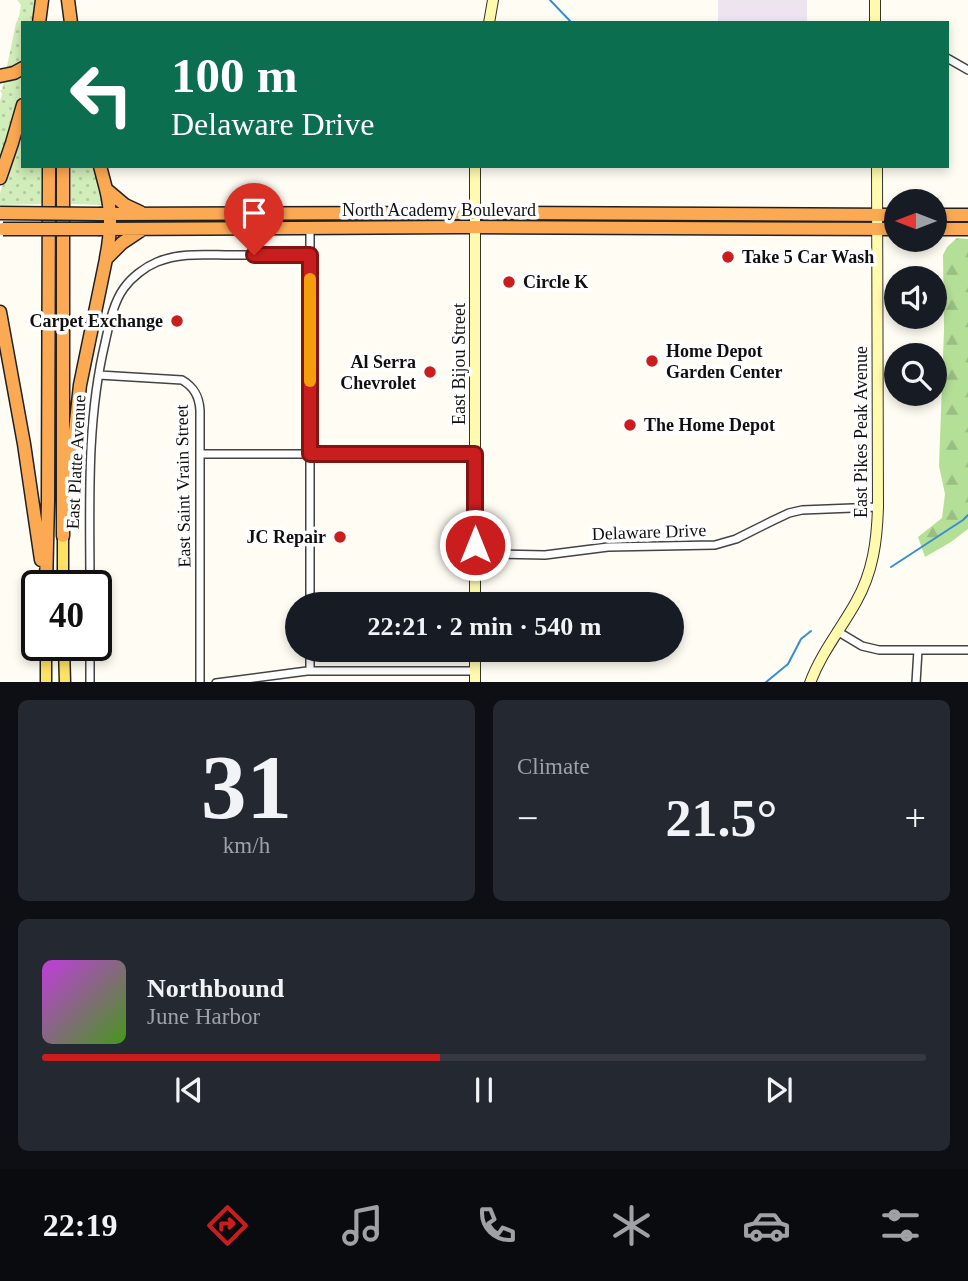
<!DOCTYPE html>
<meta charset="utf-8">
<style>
:root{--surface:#171b24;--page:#242831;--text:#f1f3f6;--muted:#9ea1a6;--line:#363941;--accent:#ca1e1e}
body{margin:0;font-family:Georgia,serif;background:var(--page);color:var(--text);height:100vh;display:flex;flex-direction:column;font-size:26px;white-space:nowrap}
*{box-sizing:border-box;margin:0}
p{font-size:23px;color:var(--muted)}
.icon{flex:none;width:38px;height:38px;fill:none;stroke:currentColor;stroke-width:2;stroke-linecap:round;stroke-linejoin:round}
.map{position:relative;height:682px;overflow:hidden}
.details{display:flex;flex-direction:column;gap:18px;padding:18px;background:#0d0f14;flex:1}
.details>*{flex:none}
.top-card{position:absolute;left:21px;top:21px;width:928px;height:147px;border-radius:0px;box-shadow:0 4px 10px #0003;background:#0b6e4f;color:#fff;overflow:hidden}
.needle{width:46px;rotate:270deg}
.fabs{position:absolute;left:884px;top:189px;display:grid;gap:14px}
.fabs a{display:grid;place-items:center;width:63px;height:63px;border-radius:50%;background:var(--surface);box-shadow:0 4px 10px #0003;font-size:35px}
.speed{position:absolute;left:21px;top:570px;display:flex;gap:14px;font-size:35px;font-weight:700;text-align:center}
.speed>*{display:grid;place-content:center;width:91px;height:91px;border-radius:50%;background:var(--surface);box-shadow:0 4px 10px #0003;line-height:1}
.speed .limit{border:4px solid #111;border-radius:10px;background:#fff;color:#111}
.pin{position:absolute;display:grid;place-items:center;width:60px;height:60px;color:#fff;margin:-72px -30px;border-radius:50% 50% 50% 0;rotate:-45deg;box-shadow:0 0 7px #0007}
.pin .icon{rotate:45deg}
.me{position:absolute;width:77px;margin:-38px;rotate:0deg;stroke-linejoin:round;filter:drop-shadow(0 0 5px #0008)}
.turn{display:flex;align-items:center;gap:24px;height:147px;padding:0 35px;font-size:32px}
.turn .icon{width:91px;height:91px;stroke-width:2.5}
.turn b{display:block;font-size:49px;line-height:60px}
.big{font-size:52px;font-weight:600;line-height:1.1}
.details .widget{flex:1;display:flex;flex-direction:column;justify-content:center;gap:10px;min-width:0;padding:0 24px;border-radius:10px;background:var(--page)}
.details .dial{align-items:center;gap:0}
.dial b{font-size:91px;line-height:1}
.song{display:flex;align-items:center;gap:21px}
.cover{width:84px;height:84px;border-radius:10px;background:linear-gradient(135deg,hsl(290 70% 55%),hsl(100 70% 35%))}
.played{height:7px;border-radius:4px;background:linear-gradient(90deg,var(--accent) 45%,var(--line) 45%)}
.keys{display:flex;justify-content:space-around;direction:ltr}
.heat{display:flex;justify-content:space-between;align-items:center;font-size:38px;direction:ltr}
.details .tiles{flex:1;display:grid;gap:18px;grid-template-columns:1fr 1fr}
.widget:last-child{grid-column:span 2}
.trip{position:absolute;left:285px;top:592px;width:399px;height:70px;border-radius:35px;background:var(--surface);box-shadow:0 4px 10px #0003;font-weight:600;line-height:70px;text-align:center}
.tab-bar{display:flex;height:112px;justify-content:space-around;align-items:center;background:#090b0e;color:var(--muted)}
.tab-bar .icon{width:49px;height:49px}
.tab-bar .selected{color:var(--accent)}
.tab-bar b{font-size:32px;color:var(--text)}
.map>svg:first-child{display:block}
.industrial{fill:#eee4ef}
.green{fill:url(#green-dots)}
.forest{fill:url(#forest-firs)}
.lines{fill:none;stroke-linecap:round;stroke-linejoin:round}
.stream{stroke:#368ed6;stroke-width:2}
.street-casing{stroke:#434343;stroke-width:10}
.secondary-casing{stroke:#323232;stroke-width:12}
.primary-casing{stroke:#212121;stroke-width:13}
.highway-casing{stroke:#212121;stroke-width:15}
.street{stroke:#fff;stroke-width:7}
.secondary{stroke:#fffaae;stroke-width:10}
.primary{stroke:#ffe163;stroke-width:10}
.highway{stroke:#fca953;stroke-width:12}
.highway-bridge-casing{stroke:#212121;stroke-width:15;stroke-linecap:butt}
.highway-bridge{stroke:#fca953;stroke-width:12}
.route-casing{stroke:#831414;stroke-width:18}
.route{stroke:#ca1e1e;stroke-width:12}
.slow{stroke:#f59e0b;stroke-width:12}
.poi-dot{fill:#ca1e1e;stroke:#fff;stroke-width:2.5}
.labels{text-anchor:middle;stroke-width:7;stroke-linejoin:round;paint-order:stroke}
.street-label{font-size:18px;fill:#101010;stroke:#fff}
.poi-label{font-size:18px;font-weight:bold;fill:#101010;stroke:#fff;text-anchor:start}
</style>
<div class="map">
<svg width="968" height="683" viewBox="0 0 968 683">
<defs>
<pattern id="green-dots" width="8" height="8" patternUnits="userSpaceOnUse" patternTransform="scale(1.75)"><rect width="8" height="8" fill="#d1edb9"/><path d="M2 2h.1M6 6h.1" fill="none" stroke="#b2ca9e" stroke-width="1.8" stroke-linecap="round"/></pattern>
<pattern id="forest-firs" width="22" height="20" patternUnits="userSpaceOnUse" patternTransform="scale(1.75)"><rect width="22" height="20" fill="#b4df97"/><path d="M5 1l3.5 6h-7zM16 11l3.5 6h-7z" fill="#9abe81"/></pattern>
</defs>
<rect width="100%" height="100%" fill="#fffdf3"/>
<path class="industrial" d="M718,0H807V23H718Z"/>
<path class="green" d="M17,0H37L35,23H23V88L0,165V101L2,94L0,90H2L16,23L19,17L21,5Z
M23,121V166H42V204L0,205V193Z
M71,166H97L103,205L71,204Z"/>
<path class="forest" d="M957,238L968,239V529L951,542L925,557L918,537L942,518L945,494L939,466L944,330L943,255L947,247Z"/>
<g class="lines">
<path class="stream" d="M550,0L572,23
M891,567L963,520L968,515
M765,683L788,664L801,639L811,631"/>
<defs>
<path id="street" d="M947,58L968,70
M99,375L182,380C194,387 199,396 200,410V683
M200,454H475
M475,545L498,554
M476,569L484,559L498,554L545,555L608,547L715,545L736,539L772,521L789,513L802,510L878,507
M90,586C90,505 86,423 105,343C109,325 113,303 124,288C132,277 145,267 157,262C181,252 206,255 231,255C257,255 284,255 310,255
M310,604V226
M837,631L862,646L879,650H968
M90,646V683
M310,649V671
M216,683L307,671H475
M916,683L918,650"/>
<path id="secondary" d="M875,0V23
M489,23L493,0
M475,166V604
M475,683V649
M810,683C821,653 841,629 856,602C873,572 877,541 878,507L877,166"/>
<path id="primary" d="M63,536V586
M46,646V683
M64,646L65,683"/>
<path id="highway" d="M68,0L71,23
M39,23L42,0
M0,76L14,73L23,68
M100,166L106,189L125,205L140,212
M0,178L12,143L23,105
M101,214L485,213L896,215
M934,215H968
M100,229L462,227L896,229
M934,229H968
M106,258C111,234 112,212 106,189
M0,312L24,444L41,560
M70,477L80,385L106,259L122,243L143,229
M63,536V166
M46,586L48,501L49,166"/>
</defs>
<use href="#street" class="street-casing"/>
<use href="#secondary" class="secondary-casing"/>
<use href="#primary" class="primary-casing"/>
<use href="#highway" class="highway-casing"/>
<use href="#street" class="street"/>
<use href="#secondary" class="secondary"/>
<use href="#primary" class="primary"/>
<use href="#highway" class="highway"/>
<defs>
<path id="highway-bridge" d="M0,213L101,214
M3,229H100"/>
</defs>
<use href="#highway-bridge" class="highway-bridge-casing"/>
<use href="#highway-bridge" class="highway-bridge"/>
</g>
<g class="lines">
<defs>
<path id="route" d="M254,255H310V454H475V545"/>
</defs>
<use href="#route" class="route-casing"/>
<use href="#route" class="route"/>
<path class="slow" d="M310,381V279"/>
</g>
<g class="poi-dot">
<circle cx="728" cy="257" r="7"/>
<circle cx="509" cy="282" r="7"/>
<circle cx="177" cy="321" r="7"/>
<circle cx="652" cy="361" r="7"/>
<circle cx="430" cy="372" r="7"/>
<circle cx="630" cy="425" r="7"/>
<circle cx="340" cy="537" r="7"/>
</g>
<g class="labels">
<g class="street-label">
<text x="439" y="216">North Academy Boulevard</text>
<text transform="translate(459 364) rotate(-90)" y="6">East Bijou Street</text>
<text transform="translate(861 432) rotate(-90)" y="6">East Pikes Peak Avenue</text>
<text transform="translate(76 462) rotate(-87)" y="6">East Platte Avenue</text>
<text transform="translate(183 486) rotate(-91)" y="6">East Saint Vrain Street</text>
<text transform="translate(649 532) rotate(-2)" y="6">Delaware Drive</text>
</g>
<g class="poi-label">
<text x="742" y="263">Take 5 Car Wash</text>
<text x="523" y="288">Circle K</text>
<text x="163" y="327" text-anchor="end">Carpet Exchange</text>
<text x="666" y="357">Home Depot<tspan x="666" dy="21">Garden Center</tspan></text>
<text x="416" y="368" text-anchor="end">Al Serra<tspan x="416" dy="21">Chevrolet</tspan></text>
<text x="644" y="431">The Home Depot</text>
<text x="326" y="543" text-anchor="end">JC Repair</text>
</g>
</g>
</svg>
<div class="fabs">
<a><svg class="needle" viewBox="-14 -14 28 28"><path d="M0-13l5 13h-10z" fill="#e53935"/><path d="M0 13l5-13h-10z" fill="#9ea1a6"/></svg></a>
<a><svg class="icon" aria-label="sound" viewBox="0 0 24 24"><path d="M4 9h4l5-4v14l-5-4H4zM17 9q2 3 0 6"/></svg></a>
<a><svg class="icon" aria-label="search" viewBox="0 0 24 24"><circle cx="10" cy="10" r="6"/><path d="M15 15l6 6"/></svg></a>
</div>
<div class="speed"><div class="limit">40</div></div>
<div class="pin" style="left:254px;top:255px;background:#d93025"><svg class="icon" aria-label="arrive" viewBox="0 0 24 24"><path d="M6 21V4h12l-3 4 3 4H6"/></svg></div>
<svg class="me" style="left:475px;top:545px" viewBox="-20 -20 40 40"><circle r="17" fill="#ca1e1e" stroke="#fff" stroke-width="3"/><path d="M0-11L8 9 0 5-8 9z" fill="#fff"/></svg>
<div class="trip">22:21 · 2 min · 540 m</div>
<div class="top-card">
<div class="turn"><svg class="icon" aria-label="left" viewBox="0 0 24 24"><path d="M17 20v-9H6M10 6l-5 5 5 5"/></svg><div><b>100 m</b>Delaware Drive</div></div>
</div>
</div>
<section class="details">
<div class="tiles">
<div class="widget dial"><b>31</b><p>km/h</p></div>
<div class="widget"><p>Climate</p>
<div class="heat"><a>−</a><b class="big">21.5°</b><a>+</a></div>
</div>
<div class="widget">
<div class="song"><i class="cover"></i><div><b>Northbound</b><p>June Harbor</p></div></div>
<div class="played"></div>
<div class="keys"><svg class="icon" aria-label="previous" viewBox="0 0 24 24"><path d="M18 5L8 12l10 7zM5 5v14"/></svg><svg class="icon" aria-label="pause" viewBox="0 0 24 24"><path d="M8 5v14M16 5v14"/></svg><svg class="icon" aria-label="next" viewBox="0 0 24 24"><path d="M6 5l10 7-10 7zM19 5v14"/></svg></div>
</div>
</div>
</section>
<nav class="tab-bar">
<b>22:19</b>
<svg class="icon selected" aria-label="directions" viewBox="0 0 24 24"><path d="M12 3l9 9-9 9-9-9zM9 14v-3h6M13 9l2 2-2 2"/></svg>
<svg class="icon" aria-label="music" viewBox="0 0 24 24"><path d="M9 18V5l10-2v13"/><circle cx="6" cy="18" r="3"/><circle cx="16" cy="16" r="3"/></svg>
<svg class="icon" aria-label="phone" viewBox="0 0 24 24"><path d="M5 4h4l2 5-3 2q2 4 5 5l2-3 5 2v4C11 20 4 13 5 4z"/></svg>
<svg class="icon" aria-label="climate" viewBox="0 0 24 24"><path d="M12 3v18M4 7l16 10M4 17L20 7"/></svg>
<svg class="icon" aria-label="car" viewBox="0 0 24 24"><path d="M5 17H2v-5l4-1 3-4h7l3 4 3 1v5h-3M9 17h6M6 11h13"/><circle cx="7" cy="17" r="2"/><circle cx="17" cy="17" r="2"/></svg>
<svg class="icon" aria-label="filters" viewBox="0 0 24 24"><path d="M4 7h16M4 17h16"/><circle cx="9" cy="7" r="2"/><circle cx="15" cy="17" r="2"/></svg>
</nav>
